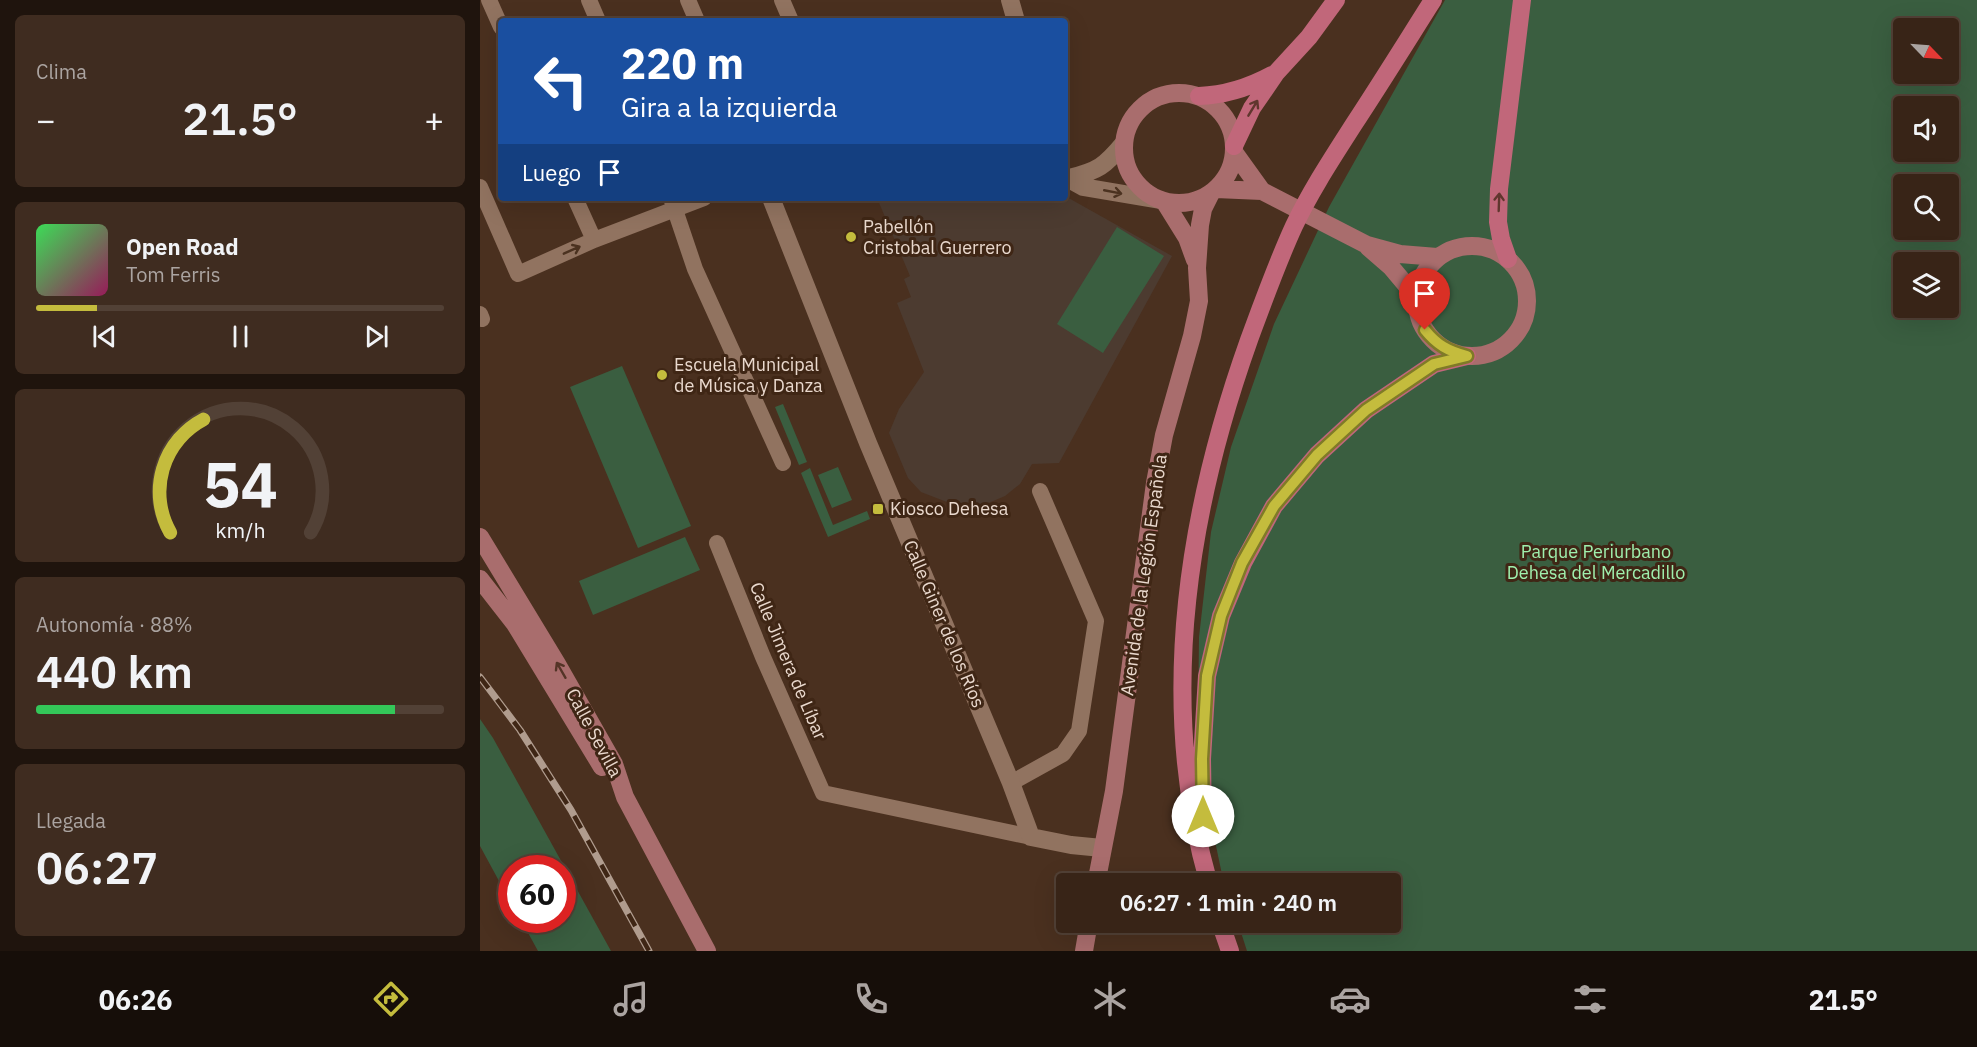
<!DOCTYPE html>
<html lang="es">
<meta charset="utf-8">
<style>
:root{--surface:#382417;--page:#3f2c20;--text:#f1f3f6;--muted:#aba4a1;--line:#524136;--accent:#c4bc3d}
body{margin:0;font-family:"IBM Plex Sans",sans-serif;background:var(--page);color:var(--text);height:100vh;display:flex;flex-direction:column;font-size:22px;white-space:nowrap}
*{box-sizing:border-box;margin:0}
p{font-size:20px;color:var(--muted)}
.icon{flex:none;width:33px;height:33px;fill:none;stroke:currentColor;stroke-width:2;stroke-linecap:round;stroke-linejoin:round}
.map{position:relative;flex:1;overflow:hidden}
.sheet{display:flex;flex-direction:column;gap:15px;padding:15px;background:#1f140d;width:480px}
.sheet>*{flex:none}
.guide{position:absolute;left:18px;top:18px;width:570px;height:183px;border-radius:6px;box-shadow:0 6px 24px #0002,0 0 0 2px var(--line);background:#1a4fa0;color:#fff;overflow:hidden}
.needle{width:39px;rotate:115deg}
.controls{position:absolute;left:1413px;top:18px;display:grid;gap:12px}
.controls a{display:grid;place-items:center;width:66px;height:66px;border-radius:6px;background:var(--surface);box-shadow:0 6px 24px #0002,0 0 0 2px var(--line);font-size:30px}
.speed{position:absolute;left:18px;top:855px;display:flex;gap:12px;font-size:30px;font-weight:700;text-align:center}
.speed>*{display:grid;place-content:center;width:78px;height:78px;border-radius:50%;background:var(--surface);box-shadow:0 6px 24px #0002,0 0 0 2px var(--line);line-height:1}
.speed .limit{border:9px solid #d22;background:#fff;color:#111}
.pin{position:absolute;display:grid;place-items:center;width:51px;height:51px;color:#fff;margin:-62px -26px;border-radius:50% 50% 50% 0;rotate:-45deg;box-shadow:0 0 6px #0007}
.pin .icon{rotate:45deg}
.me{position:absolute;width:66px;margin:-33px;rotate:0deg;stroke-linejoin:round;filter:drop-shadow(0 0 4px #0008)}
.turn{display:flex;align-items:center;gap:21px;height:126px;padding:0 24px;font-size:27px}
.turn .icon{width:78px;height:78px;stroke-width:2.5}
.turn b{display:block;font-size:42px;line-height:51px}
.then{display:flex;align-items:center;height:57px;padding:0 24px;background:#0003;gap:12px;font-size:22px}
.big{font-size:45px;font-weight:600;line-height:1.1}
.sheet .tile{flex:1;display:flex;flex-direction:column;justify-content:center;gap:9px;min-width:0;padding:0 21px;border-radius:9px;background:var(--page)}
.sheet .dial{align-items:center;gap:0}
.dial svg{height:156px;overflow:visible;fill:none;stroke:var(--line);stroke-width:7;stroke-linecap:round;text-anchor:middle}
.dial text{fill:var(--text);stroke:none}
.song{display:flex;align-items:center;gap:18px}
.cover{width:72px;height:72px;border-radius:9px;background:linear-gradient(135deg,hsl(130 70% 55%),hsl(330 70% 35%))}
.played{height:6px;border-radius:3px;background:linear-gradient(90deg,var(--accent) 15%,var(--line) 15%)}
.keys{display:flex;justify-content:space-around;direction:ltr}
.heat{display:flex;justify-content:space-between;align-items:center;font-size:33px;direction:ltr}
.charge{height:9px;border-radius:4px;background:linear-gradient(90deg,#34c759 88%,var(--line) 0)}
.trip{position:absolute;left:576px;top:873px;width:345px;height:60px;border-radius:6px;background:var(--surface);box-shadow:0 6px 24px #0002,0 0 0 2px var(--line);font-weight:600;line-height:60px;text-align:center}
.menu{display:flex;height:96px;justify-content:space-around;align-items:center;background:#160e09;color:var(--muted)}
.menu .icon{width:42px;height:42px}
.menu .active{color:var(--accent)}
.menu b{font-size:27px;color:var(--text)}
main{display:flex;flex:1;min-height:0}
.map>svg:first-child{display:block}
.education{fill:#4c3b30}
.green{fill:#3a5e40;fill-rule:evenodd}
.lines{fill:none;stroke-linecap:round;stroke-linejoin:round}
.minor{stroke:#917360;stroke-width:16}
.tertiary{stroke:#917360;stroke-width:18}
.secondary{stroke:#a96d6d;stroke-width:18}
.primary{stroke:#c1677a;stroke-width:18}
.rail-casing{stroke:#b09c8e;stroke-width:7}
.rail{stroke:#3f2615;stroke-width:4.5;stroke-dasharray:14;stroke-linecap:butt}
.oneway{stroke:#60362e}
.oneway2{stroke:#4b3220}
.oneway3{stroke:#543427}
.route-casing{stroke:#7f7a28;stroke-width:15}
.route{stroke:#c4bc3d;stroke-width:10}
.poi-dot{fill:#c4bc3d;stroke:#3f2615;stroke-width:2}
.labels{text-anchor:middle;stroke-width:6;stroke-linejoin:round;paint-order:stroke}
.poi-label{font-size:18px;fill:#ead9ce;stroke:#3f2615;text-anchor:start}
.park-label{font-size:18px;fill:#9fefad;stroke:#3f2615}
.street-label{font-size:18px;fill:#ead9ce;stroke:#3f2615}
</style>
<main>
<section class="sheet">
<div class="tile"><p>Clima</p>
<div class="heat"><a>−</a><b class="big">21.5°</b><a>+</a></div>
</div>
<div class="tile">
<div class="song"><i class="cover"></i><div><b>Open Road</b><p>Tom Ferris</p></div></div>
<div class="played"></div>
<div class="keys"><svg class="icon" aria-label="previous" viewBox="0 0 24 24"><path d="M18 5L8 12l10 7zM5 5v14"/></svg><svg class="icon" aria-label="pause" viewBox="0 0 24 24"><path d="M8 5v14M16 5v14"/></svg><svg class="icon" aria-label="next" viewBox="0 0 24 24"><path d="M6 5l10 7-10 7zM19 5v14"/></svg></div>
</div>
<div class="tile dial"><svg viewBox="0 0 100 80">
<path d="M14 69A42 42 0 1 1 86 69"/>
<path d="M14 69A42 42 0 0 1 31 11" stroke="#c4bc3d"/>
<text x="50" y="56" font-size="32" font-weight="700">54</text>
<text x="50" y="72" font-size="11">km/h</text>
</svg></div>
<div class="tile"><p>Autonomía · 88%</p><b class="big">440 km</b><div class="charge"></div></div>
<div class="tile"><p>Llegada</p><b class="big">06:27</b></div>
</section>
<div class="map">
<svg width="1497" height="951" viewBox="0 0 1497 951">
<rect width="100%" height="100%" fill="#4a301f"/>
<path class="education" d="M585,196L692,256L579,463L552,464L540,484L525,496L506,504L485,509L441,492L428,478L409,433L419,409L444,372L417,303L431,297L424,279L430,276L397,198H585Z"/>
<path class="green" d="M965,0H1497V951H767L758,923L910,922V884H744L727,803L718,727L719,637L731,532L751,447L794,324L849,207ZM1424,28H1468V74H1424ZM1424,106H1468V152H1424ZM1424,184H1468V230H1424ZM1424,262H1468V308H1424Z
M637,227L684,256L623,353L577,324Z
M142,366L211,526L158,548L90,387Z
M303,404L327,462L319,465L295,407Z
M358,467L372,500L352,508L338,475Z
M330,468L353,525L387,511L390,519L348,537L321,473Z
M205,537L220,570L113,615L99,581Z
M0,719L13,738L131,951H58L41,920H82V868H32L31,903L0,846Z"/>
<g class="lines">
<path class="minor" d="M9,0L21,27
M109,0L118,21
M208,0L217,21
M302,0L311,21
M0,187L38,274L114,240L224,198
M95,198L114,240
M191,198L215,269L303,463
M0,314L2,319
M237,543L283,657L343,793L551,837
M531,783L583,754L599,731L616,621L560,491"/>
<path class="tertiary" d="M530,0L536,21
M585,177L603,187L680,200
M589,178C618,171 625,166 644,143
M291,198L388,443L531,783L551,837L591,845L622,848"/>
<path class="secondary" d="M644 148a55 55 0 1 1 110 0a55 55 0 1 1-110 0Z
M754,152L782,191L887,245L920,254L957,257
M736,189L782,191
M684,201L707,238L715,260
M937 301a55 55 0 1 1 110 0a55 55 0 1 1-110 0Z
M888,247L911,267L937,298
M0,537L77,664L134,764L145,797L227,951
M0,579L35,624L122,767
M616,884L634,791L675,483L684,435L712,336L719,301L717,268L720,225L723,209L731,193
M604,951L609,922"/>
<path class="primary" d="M719,96C746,95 768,88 792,75
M754,146L772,108L796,73L829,37L856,0
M1028,259L1021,239L1018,222L1019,189L1042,0
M723,823L722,759L727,676L741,616L763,563L794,506L837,455L886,410L954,364L987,356
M729,884C677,703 707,514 769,340C783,302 797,263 814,226C831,190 853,157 874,124C901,83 927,41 953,0
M740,922L750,951"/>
<defs>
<path id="rail" d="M0,677L40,730L91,810L169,951"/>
</defs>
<use href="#rail" class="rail-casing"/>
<use href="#rail" class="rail"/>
</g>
<defs><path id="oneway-shaft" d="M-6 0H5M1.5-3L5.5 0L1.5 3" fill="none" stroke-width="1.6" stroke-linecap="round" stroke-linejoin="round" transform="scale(1.5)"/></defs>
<g class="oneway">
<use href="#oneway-shaft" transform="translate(773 108) rotate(-59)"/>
<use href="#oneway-shaft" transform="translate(1019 202) rotate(-88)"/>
</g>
<g class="oneway2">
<use href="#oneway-shaft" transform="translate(633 192) rotate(11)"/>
<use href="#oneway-shaft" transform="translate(92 250) rotate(-24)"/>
</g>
<use class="oneway3" href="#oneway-shaft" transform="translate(81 670) rotate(-120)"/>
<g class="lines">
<defs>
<path id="route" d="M723,816L722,759L727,676L741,616L762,563L794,506L837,455L886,410L954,364L987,356C968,351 957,345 945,330"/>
</defs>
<use href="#route" class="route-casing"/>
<use href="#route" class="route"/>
</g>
<g class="poi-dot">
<circle cx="371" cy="237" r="6"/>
<circle cx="182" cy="375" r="6"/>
<rect x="392" y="503" width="12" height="12" rx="3"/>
</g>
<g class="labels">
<g class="poi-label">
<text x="383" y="233">Pabellón<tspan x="383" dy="21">Cristobal Guerrero</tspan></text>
<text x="194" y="371">Escuela Municipal<tspan x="194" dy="21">de Música y Danza</tspan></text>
<text x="410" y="515">Kiosco Dehesa</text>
</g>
<g class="park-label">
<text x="1116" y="558">Parque Periurbano<tspan x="1116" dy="21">Dehesa del Mercadillo</tspan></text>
</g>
<g class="street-label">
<text transform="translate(664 575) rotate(-82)" y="6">Avenida de la Legión Española</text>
<text transform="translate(464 624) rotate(67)" y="6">Calle Giner de los Ríos</text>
<text transform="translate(308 661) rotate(67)" y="6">Calle Jimera de Líbar</text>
<text transform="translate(114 733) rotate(62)" y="6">Calle Sevilla</text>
</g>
</g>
</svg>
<div class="controls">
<a><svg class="needle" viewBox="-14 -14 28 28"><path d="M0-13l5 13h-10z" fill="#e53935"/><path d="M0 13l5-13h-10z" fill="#aba4a1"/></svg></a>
<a><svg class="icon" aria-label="sound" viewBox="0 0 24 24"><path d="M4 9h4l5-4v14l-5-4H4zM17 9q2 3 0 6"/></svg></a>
<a><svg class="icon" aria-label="search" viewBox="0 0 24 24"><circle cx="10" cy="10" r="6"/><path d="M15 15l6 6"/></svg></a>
<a><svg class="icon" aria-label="layers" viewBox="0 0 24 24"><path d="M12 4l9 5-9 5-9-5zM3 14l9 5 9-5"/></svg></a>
</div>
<div class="speed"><div class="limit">60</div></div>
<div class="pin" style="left:945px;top:330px;background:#d93025"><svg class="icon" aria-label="arrive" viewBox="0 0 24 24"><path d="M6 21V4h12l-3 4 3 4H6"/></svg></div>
<svg class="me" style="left:723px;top:816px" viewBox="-20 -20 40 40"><circle r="19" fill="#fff"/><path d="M0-13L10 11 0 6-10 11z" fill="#c4bc3d"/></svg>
<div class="trip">06:27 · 1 min · 240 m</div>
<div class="guide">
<div class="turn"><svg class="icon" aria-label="left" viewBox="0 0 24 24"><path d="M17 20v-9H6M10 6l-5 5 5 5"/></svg><div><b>220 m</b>Gira a la izquierda</div></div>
<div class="then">Luego<svg class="icon" aria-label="arrive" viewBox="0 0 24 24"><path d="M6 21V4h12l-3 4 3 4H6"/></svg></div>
</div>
</div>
</main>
<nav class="menu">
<b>06:26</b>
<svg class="icon active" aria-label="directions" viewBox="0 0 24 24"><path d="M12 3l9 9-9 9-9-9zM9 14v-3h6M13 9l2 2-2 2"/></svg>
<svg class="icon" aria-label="music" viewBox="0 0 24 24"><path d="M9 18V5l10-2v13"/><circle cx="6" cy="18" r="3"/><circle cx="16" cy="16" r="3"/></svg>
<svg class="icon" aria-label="phone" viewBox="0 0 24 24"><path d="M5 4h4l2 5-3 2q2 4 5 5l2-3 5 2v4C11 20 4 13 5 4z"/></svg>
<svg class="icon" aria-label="climate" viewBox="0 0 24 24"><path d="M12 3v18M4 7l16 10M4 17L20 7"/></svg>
<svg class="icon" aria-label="car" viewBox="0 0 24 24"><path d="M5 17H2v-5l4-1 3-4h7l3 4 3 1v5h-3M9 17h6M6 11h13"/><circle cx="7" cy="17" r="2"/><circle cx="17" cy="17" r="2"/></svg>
<svg class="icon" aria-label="filters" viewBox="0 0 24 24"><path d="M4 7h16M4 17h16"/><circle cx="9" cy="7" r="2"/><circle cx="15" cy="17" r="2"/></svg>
<b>21.5°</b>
</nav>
